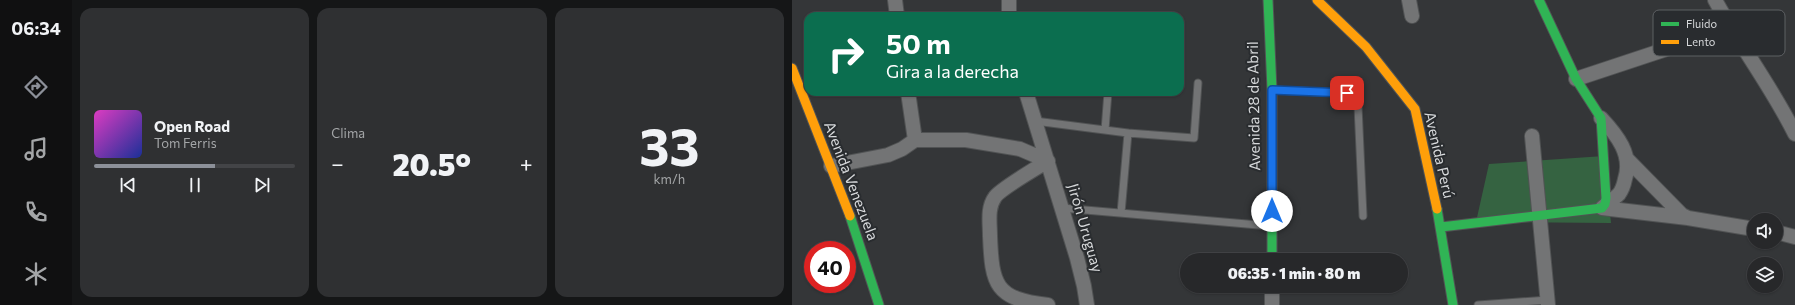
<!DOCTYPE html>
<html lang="es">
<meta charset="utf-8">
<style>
:root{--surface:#27282a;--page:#2f3032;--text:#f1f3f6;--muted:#a4a6a8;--line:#434447;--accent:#8c9099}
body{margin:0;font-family:Commissioner,sans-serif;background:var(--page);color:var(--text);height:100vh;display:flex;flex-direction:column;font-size:15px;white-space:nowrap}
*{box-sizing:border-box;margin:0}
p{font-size:13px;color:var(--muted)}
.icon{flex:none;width:22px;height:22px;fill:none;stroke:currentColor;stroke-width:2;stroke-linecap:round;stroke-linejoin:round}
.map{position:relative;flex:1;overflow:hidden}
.side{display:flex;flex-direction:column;gap:8px;padding:8px;background:#151617;width:720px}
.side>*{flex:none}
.top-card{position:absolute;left:12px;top:12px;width:380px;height:84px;border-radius:12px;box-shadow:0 1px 3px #0004,0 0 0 1px var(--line);background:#0b6e4f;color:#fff;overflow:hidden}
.buttons{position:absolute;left:955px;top:213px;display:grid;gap:8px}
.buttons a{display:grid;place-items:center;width:36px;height:36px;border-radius:50%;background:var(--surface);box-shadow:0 1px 3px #0004,0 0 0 1px var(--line);font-size:20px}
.speed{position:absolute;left:12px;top:241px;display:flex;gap:8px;font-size:20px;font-weight:700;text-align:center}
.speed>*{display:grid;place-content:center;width:52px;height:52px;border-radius:50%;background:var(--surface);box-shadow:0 1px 3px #0004,0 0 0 1px var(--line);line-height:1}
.speed .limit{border:6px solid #d22;background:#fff;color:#111}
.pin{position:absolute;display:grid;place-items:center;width:34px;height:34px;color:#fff;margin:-17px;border-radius:8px;box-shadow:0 2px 6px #0006}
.me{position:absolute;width:44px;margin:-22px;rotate:0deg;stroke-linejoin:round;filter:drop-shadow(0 0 3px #0008)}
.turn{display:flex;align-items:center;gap:14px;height:84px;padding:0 16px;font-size:18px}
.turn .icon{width:52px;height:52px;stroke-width:2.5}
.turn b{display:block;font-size:28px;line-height:34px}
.big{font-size:30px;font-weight:800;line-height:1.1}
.side .tile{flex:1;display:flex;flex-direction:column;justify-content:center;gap:6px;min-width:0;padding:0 14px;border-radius:12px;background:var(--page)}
.side .dial{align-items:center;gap:0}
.dial b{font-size:52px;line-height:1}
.song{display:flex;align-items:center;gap:12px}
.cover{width:48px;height:48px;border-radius:6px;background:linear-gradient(135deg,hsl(310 70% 55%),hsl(230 70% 35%))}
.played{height:4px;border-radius:2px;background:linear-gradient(90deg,var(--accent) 60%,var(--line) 60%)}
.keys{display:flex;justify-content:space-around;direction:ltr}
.heat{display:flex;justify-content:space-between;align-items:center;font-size:22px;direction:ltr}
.side .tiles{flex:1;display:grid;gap:8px;grid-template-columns:repeat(3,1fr)}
.trip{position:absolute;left:388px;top:253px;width:228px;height:40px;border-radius:20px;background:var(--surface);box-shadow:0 1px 3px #0004,0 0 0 1px var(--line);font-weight:800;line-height:40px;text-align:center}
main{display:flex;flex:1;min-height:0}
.tab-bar{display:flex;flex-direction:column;width:72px;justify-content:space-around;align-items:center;background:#101011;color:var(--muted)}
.tab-bar .icon{width:28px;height:28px}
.tab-bar .on{color:var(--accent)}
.tab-bar b{font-size:18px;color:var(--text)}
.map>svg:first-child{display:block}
.green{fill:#356341}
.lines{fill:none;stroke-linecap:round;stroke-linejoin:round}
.lane-casing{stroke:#515354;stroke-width:9}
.street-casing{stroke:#515354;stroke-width:16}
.fast-casing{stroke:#515354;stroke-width:11}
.slow-casing{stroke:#515354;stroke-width:11}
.lane{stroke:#737475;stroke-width:7}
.street{stroke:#737475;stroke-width:14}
.fast{stroke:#30b455;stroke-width:9}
.slow{stroke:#ff9f0a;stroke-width:9}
.route-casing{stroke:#114b97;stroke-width:10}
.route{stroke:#1a73e8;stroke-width:7}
.labels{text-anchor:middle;stroke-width:4;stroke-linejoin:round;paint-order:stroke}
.street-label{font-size:15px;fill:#d7d9db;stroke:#292c2f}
.key{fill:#292c2f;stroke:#5d6063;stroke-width:1}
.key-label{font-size:11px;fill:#d7d9db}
</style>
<main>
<nav class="tab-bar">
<b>06:34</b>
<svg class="icon on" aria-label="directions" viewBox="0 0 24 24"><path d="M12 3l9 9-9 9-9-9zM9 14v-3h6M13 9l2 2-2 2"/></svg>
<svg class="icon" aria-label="music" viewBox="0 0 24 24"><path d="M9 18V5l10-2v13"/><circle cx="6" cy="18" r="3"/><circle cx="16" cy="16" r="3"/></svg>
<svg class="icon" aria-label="phone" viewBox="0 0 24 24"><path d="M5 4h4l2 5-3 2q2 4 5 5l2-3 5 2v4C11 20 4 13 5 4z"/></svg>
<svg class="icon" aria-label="climate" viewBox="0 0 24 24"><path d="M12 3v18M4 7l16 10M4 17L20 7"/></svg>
</nav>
<section class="side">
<div class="tiles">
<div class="tile">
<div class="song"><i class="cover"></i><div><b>Open Road</b><p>Tom Ferris</p></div></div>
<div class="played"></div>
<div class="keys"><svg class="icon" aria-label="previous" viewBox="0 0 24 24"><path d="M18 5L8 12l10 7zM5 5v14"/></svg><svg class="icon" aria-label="pause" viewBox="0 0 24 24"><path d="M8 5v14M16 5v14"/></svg><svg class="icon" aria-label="next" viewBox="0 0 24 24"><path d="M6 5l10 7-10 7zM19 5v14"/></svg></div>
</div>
<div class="tile"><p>Clima</p>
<div class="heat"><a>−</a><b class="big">20.5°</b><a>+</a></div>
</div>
<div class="tile dial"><b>33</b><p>km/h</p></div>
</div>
</section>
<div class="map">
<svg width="1003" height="305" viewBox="0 0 1003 305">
<rect width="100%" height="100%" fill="#343638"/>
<path class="green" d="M812,156L819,223L684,222L697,164Z"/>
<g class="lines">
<defs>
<path id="lane" d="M480,90L555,93L563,98L566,106L571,216
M243,121L336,133L329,213
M313,130L316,92
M336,133L402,138L406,83
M270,208L478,226
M686,305L756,300"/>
<path id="street" d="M103,0L105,16
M217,0V16
M617,0L620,16
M923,0C948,46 980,87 1003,134
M784,79L938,28
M116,92L123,140
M234,92L285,258L292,286L295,305
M809,118C825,135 841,155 833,179C832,184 830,190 827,194C822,199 815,203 810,208L896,218
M740,136L756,305
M834,158L890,215L896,218L962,229
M256,161C246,167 207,190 203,197C195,208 198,223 198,236C200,285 203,299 256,305
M39,166L96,155L110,149L123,140H174L228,149L256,161
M984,232L1003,237
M480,305V286"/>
<path id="fast" d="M476,0L480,90V260
M645,209L661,305
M58,216L87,305
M649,227L810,208L813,204L814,198L809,118L784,79L747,0"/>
<path id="slow" d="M525,0L574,47L623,109L645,209
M0,68L58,216"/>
</defs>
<use href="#lane" class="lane-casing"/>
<use href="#street" class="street-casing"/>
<use href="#fast" class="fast-casing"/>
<use href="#slow" class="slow-casing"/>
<use href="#lane" class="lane"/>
<use href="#street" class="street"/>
<use href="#fast" class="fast"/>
<use href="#slow" class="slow"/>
</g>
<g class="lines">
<defs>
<path id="route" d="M480,211V90L555,93"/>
</defs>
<use href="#route" class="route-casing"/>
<use href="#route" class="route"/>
</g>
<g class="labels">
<g class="street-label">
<text transform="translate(462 106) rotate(-91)" y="5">Avenida 28 de Abril</text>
<text transform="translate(647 155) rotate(77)" y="5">Avenida Perú</text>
<text transform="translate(59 181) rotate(69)" y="5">Avenida Venezuela</text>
<text transform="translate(293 228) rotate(74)" y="5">Jirón Uruguay</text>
</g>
</g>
<rect x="861" y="10" width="132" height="46" rx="6" class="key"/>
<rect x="869" y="22" width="18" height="4" fill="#30b455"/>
<rect x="869" y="40" width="18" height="4" fill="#ff9f0a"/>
<g class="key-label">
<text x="894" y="28">Fluido</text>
<text x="894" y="46">Lento</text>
</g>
</svg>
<div class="buttons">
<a><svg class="icon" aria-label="sound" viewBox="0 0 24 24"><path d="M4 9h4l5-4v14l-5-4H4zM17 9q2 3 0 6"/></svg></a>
<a><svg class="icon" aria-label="layers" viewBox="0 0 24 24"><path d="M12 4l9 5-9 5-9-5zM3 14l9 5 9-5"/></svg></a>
</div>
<div class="speed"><div class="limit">40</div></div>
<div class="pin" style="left:555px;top:93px;background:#d93025"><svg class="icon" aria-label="arrive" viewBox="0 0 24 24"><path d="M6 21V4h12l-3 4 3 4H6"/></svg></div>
<svg class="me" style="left:480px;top:211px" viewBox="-20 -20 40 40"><circle r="19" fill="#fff"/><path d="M0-13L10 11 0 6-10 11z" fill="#1a73e8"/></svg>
<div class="trip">06:35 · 1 min · 80 m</div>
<div class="top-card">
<div class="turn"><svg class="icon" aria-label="right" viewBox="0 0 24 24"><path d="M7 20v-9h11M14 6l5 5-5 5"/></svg><div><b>50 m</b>Gira a la derecha</div></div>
</div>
</div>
</main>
